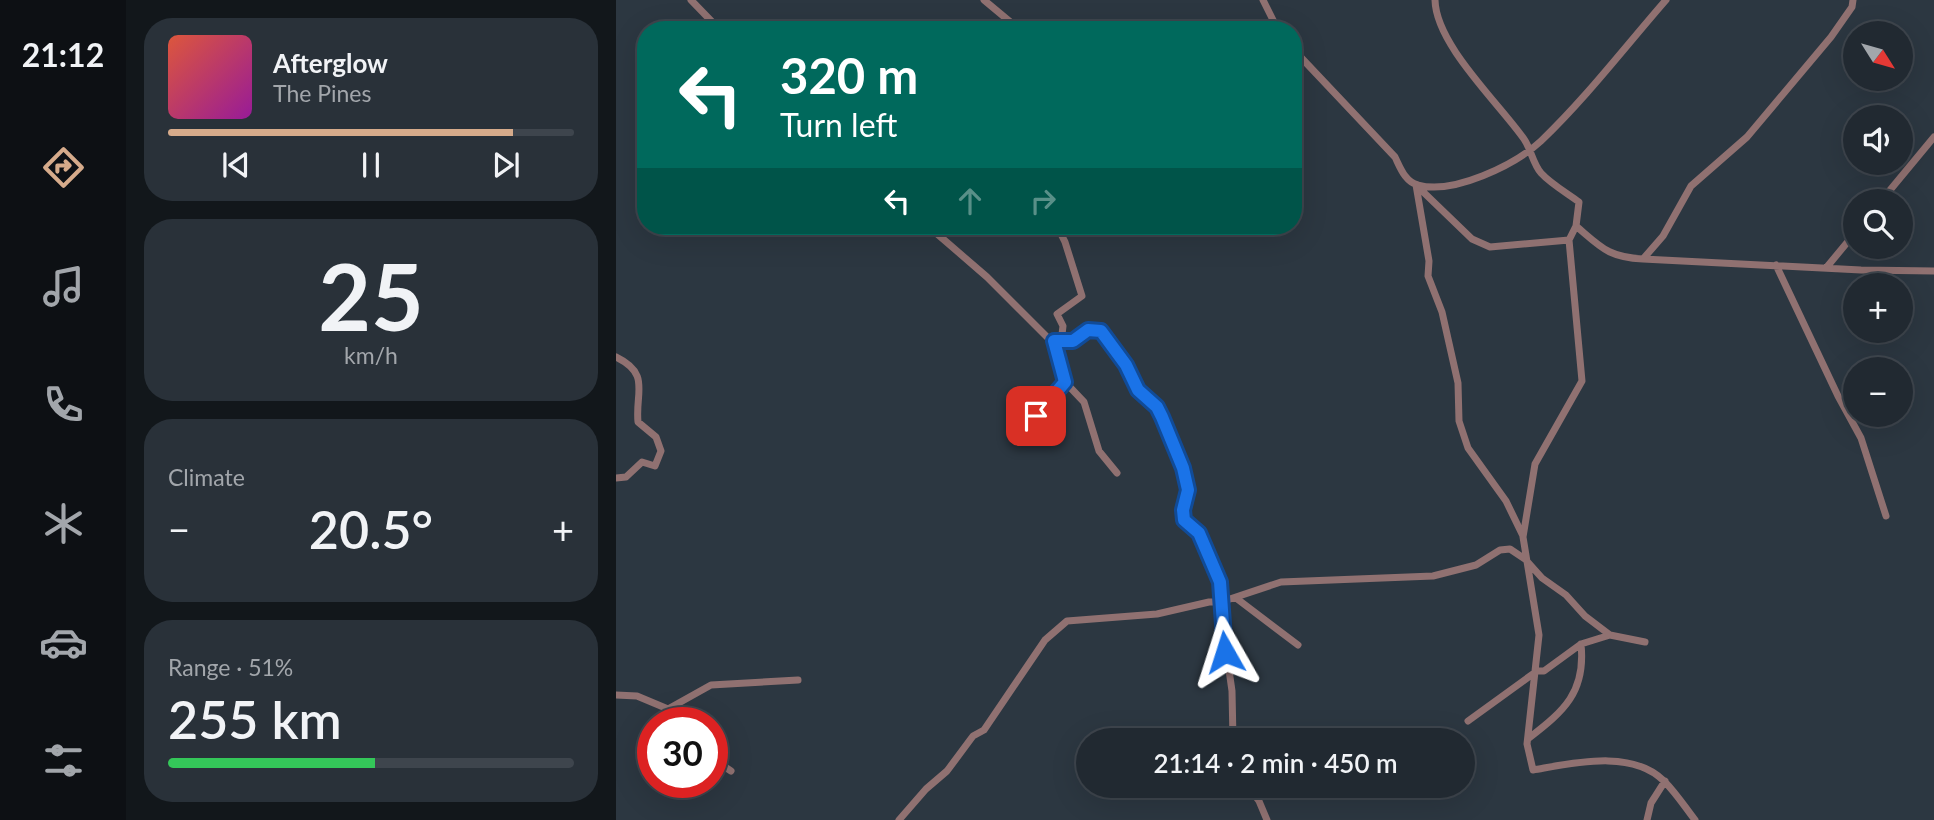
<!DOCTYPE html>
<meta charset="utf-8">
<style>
:root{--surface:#212931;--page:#293139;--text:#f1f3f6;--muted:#a2a6ab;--line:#3e454d;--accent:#d6ab8b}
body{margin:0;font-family:Lato,sans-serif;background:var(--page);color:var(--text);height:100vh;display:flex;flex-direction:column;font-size:26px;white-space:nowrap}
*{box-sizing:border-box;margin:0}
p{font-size:23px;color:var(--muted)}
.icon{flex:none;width:38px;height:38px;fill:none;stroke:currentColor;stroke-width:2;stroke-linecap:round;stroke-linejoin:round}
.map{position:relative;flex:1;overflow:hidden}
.panel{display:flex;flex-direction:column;gap:18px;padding:18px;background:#12171b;width:490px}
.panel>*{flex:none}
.banner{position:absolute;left:21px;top:21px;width:665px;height:214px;border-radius:28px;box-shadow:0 7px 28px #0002,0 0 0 2px var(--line);background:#00695c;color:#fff;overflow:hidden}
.needle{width:46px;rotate:127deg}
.buttons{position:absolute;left:1227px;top:21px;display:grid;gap:14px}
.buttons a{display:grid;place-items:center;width:70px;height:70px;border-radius:50%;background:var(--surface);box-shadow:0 7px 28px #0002,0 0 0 2px var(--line);font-size:35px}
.speed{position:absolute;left:21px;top:707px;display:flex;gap:14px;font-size:35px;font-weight:700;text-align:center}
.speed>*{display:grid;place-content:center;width:91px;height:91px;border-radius:50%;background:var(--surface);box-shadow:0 7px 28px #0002,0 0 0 2px var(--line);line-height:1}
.speed .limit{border:10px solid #d22;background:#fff;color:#111}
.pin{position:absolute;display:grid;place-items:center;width:60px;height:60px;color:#fff;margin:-30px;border-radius:14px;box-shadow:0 4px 10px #0006}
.me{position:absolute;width:77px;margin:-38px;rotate:354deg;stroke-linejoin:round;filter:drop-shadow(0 0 5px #0008)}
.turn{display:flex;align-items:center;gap:24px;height:147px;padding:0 28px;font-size:32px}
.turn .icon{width:91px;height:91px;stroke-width:2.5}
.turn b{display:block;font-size:49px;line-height:60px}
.lanes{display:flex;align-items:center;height:66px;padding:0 28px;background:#0003;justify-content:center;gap:35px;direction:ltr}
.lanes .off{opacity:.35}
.big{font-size:52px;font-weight:600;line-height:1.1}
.panel .tile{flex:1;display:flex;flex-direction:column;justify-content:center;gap:10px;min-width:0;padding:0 24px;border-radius:28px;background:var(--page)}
.panel .dial{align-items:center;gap:0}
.dial b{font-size:91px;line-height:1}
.song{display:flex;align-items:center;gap:21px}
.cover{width:84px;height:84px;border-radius:10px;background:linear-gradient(135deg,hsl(10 70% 55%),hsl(300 70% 35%))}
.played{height:7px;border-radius:4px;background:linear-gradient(90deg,var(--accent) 85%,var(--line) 85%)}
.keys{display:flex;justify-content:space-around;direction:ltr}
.heat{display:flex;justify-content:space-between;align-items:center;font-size:38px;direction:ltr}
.charge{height:10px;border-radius:5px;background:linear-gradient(90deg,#34c759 51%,var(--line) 0)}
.trip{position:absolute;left:460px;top:728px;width:399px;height:70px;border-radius:35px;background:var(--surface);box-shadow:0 7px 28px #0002,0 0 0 2px var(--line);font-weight:600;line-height:70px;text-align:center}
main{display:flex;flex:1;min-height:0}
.dock{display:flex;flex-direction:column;width:126px;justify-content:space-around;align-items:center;background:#0d1014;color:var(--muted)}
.dock .icon{width:49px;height:49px}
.dock .on{color:var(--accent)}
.dock b{font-size:32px;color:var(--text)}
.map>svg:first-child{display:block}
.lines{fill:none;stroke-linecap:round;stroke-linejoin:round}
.minor{stroke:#907171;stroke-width:7}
.route-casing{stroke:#114b97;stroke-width:18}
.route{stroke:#1a73e8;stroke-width:12}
</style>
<main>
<nav class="dock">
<b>21:12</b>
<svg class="icon on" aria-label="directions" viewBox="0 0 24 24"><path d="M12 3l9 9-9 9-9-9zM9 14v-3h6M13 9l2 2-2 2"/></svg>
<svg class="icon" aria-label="music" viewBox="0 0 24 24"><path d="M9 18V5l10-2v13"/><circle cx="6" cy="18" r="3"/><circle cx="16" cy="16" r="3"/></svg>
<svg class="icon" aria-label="phone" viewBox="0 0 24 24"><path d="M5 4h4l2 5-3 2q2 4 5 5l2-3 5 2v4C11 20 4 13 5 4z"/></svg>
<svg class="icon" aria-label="climate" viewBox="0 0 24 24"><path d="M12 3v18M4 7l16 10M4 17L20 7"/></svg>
<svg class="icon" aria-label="car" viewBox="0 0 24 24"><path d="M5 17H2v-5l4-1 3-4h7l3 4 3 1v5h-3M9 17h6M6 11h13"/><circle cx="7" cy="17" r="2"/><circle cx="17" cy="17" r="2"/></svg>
<svg class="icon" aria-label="filters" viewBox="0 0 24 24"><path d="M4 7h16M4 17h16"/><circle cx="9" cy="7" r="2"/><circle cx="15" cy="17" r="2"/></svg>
</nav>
<section class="panel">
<div class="tile">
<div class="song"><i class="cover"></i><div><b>Afterglow</b><p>The Pines</p></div></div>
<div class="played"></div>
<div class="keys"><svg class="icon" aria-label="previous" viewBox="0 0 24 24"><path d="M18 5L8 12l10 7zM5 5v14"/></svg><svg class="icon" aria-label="pause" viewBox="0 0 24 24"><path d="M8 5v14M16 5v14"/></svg><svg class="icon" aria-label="next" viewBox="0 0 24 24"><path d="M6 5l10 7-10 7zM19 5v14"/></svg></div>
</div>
<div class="tile dial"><b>25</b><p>km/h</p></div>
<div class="tile"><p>Climate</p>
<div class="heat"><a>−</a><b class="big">20.5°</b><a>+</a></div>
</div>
<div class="tile"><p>Range · 51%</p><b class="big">255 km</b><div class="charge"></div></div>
</section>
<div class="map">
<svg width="1318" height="820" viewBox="0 0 1318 820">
<rect width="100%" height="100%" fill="#2c3741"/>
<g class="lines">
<path class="minor" d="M75,0L104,30
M368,0L404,30
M647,0L662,30
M819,0C820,45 883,103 908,139C915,149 917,164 925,173C935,184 951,193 963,202L960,226
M1237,0L1236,7L1215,37L1131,137L1075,186L1047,236L1027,259L1245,270L1318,271
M677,49L779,157C784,167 789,182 802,185C837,195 899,165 925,141C970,98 1009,47 1050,0
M800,185L813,261L812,276L826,312L842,383L843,421L852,448L890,501L907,536
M800,185L856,239L874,247L953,240
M1265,201L1318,137
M312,226L371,277L433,339C451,344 458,340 472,330L485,331L510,365L522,390L541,407L546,417L567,468L572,490L567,510L568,520L583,533L606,592L604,607L616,691L617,740
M441,226L449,242L466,296L441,314L447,326L445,343
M1027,259C992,257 986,248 960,226L953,240L966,381L919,464L907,537L923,635L911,744L917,770C958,763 1016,749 1048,781C1060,793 1069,807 1079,820
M1160,265L1222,396L1245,438L1270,516
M1210,268L1239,233
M438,341L449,382L468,402L483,451L501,473
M0,357C35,374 19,392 22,422L40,437L45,451L39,466L26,462L10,477L0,478
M399,437L449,382
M620,598L682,645
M0,695L21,696L52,709L95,685L182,680
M52,709L61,723
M852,721L921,671H928L965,644L994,635
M913,738C948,711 970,692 965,644
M96,758L115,771
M632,786L643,801L651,820
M283,820L310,789L331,771L357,736L368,730L429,640L451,621L541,614L593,602H605L665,582L817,576L860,565L884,550L894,549L909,559L926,578L950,595L969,616L994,635L1029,642
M1031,820L1035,803L1049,781"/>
</g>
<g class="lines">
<defs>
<path id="route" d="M420,416L449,382L438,341H457L472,330L485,331L510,365L522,390L541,407L546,417L567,468L572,490L567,510L568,520L583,533L604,582L609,652"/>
</defs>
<use href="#route" class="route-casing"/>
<use href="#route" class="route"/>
</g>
</svg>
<div class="buttons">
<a><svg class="needle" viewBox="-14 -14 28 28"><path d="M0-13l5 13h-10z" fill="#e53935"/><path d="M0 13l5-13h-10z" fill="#a2a6ab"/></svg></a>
<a><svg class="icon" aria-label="sound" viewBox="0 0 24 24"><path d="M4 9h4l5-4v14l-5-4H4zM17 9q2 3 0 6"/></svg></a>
<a><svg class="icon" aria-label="search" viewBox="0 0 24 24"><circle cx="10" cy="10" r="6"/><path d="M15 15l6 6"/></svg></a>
<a>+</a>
<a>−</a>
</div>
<div class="speed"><div class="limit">30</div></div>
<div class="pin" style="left:420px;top:416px;background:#d93025"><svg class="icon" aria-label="arrive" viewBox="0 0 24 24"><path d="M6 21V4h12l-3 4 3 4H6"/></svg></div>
<svg class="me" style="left:609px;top:652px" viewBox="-20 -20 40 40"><path d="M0-17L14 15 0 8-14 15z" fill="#1a73e8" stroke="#fff" stroke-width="4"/></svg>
<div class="trip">21:14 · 2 min · 450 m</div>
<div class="banner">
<div class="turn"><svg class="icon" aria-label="left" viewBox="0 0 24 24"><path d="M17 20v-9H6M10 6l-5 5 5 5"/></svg><div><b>320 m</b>Turn left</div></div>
<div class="lanes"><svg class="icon" aria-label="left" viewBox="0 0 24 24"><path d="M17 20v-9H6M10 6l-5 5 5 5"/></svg><svg class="icon off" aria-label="ahead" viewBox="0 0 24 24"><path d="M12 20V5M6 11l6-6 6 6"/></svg><svg class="icon off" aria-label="right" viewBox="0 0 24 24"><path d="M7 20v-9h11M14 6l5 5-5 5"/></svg></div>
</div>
</div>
</main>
